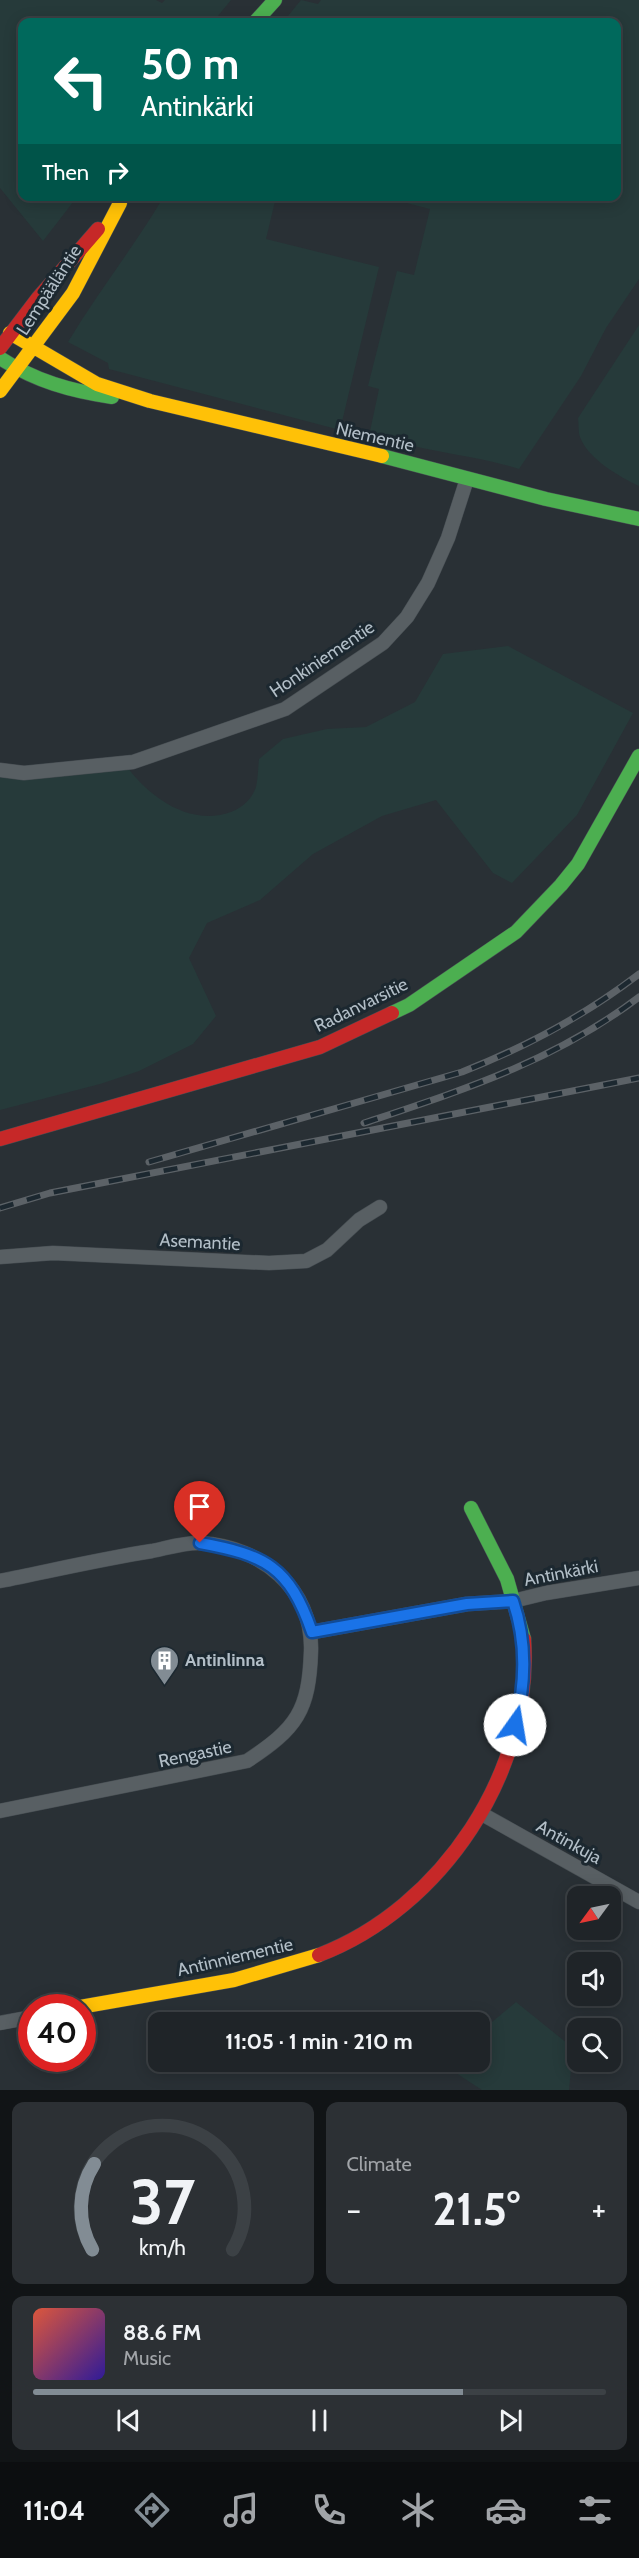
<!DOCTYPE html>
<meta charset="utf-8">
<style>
:root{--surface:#1f2428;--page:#2c3034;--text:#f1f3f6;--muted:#a1a4a8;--line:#3c4145;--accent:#828c94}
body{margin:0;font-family:Cabin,sans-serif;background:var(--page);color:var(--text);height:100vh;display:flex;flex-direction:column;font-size:22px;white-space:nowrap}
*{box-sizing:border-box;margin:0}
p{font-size:20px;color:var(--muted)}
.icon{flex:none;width:33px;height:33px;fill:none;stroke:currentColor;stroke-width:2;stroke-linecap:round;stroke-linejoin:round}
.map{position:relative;height:2090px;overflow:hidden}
.panel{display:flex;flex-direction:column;gap:12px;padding:12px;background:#111416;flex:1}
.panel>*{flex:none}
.top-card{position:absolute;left:18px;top:18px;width:603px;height:183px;border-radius:12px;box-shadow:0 3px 15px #0003,0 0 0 2px var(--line);background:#00695c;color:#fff;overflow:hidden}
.needle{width:39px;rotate:237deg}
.buttons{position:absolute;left:567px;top:1886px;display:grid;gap:12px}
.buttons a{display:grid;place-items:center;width:54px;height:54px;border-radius:12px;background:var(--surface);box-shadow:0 3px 15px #0003,0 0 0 2px var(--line);font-size:30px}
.speed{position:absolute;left:18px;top:1994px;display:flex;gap:12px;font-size:30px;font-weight:700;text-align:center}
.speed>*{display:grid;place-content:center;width:78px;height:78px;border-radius:50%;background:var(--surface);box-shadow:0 3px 15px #0003,0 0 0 2px var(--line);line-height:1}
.speed .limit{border:9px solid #d22;background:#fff;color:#111}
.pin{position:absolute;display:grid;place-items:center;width:51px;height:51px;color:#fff;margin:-62px -26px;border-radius:50% 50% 50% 0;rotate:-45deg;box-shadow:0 0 6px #0007}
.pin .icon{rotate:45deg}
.me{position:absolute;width:66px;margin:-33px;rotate:13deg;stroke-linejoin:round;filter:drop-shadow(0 0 4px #0008)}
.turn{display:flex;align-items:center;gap:21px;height:126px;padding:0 24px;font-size:27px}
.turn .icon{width:78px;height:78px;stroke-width:2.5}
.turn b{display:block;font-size:42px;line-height:51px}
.then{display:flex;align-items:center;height:57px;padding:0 24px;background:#0003;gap:12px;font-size:22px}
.big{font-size:45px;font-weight:700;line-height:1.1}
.panel .tile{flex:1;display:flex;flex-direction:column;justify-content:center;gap:9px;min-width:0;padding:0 21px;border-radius:12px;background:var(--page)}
.panel .dial{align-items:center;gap:0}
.dial svg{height:156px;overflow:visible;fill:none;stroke:var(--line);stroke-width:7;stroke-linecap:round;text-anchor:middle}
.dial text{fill:var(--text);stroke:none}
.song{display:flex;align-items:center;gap:18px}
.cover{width:72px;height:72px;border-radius:9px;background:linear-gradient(135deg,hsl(10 70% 55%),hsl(250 70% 35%))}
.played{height:6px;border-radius:3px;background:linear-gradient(90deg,var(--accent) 75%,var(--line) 75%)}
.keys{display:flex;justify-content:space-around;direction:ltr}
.heat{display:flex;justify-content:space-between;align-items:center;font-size:33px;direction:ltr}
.panel .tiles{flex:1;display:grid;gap:12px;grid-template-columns:1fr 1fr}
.tile:last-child{grid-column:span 2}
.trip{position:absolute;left:148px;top:2012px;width:342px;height:60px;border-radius:12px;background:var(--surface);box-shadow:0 3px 15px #0003,0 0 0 2px var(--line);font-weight:700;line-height:60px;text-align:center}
.tabs{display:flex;height:96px;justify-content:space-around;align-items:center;background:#0c0e10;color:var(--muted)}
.tabs .icon{width:42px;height:42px}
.tabs .active{color:var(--accent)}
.tabs b{font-size:27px;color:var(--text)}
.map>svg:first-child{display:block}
.green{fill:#263a3a}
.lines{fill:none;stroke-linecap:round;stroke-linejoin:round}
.street-casing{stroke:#464d52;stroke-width:15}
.fast-casing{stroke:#464d52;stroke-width:15}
.slow-casing{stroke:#464d52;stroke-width:15}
.jam-casing{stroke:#464d52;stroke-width:15}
.street{stroke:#585f63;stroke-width:14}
.fast{stroke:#4caf50;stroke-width:14}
.slow{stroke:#ffc107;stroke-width:14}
.jam{stroke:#c62828;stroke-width:14}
.rail-casing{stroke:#5c6267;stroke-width:7}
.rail{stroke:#1c2830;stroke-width:4.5;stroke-dasharray:14;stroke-linecap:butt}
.route-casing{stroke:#114b97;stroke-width:15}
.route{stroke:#1a73e8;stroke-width:10}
.labels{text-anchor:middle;stroke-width:6;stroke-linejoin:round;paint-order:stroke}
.street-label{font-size:18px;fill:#b2bec7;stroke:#1c2830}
.poi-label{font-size:18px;font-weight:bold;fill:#b2bec7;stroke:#1c2830;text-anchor:start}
</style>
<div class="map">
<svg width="639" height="2090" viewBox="0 0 639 2090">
<rect width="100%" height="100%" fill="#293035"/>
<path class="green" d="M0,0H156L162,3L165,0H231L213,22H22V196L77,197L43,241L0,188Z
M301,0L318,4L321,0H639V279L606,328L581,376L519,469C470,453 416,453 370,431L379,389L368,386L397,271L414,275L430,209L383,197L616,196V22H283Z
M164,196L276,197L266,239L379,267L340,430L109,369L108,363L68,342C98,292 134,247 164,196Z
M639,325V486C620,477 588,459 580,437C578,432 579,424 578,418Z
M508,646L633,713L577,815L512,883L493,873L436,800L382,816L313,854L260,900L207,923L189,958L216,1016L193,1044L139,1071L100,1084L0,1110V776C43,782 83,774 125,764C148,797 190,827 231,812C242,808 252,799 256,787C258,779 258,768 259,759L283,739L327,729L366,727L415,702L443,654Z
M516,2002L573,2048L569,2090H482L456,2073L462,2061H480V2032Z"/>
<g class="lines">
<defs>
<path id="street" d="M0,770L24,773L133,762L285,709L383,643L407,617L428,583L448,538L467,479
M0,1257L53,1253L269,1263L306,1261L327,1250L359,1220L380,1207
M0,1581C50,1571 101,1559 152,1551C167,1548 185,1542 201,1543C261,1547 313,1588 311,1651C309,1711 297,1728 247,1761L0,1811
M312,1632L467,1604L513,1601L546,1593L639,1578
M482,1814L639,1902
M0,2023L32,2017"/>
<path id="fast" d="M255,22L275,0
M0,358C35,381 71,391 112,397
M382,456L546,499L639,519
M392,1013L409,1005L516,932L561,885L578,864L639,756
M471,1508L507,1579L524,1639"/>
<path id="slow" d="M10,333L97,384L150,401L382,456
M0,391L73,293L120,203
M80,2007L234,1980L319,1955"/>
<path id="jam" d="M0,348L38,298L98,229
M0,1139L320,1047L392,1013
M319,1955C442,1908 533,1771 524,1639"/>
</defs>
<use href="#street" class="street-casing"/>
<use href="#fast" class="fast-casing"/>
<use href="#slow" class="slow-casing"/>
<use href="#jam" class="jam-casing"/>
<use href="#street" class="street"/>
<use href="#fast" class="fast"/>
<use href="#slow" class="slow"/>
<use href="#jam" class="jam"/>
<defs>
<path id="rail" d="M364,1123C463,1090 555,1061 639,997
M149,1162L462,1072C526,1047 584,1016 639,974
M0,1208L50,1193L639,1078"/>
</defs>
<use href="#rail" class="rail-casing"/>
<use href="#rail" class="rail"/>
</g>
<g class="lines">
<defs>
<path id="route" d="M200,1543C265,1555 289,1566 312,1632L467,1604L513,1601C527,1642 526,1683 515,1725"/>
</defs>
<use href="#route" class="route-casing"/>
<use href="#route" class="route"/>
</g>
<defs>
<symbol id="building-pin" viewBox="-11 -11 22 30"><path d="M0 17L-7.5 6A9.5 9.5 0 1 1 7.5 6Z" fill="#828c94" stroke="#1c2830"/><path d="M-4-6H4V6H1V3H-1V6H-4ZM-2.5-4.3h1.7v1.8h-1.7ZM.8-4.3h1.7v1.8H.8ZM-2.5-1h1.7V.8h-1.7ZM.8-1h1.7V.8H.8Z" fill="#fff"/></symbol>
</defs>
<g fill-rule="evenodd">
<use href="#building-pin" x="148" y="1644" width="33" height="45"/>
</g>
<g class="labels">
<g class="street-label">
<text transform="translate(49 290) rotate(-57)" y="6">Lempääläntie</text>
<text transform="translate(375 437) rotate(13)" y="6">Niementie</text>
<text transform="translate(322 659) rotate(-34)" y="6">Honkiniementie</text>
<text transform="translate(361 1005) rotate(-26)" y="6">Radanvarsitie</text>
<text transform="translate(200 1242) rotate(3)" y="6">Asemantie</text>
<text transform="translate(561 1573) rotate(-11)" y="6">Antinkärki</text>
<text transform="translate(195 1754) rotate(-12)" y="6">Rengastie</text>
<text transform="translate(569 1842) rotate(29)" y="6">Antinkuja</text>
<text transform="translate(235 1957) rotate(-13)" y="6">Antinniementie</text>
</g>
<g class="poi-label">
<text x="185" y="1666">Antinlinna</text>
</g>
</g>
</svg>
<div class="buttons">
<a><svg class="needle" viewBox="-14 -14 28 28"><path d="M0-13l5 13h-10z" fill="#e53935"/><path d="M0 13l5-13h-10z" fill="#a1a4a8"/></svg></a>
<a><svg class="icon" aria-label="sound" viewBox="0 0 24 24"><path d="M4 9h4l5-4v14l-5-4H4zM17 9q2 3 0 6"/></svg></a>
<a><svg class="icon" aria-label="search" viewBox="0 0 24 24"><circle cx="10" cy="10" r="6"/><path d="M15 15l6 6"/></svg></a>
</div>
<div class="speed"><div class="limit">40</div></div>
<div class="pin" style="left:200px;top:1543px;background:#d93025"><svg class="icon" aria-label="arrive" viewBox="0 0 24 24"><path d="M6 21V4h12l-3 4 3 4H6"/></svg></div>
<svg class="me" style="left:515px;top:1725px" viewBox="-20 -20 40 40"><circle r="19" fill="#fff"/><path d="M0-13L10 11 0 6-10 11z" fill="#1a73e8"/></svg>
<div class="trip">11:05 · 1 min · 210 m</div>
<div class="top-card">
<div class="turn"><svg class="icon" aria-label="left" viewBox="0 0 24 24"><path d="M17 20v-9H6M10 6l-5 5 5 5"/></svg><div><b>50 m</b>Antinkärki</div></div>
<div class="then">Then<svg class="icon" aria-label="right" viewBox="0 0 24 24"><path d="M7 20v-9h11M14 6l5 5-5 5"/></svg></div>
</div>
</div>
<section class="panel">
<div class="tiles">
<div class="tile dial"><svg viewBox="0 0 100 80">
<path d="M14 69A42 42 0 1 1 86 69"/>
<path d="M14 69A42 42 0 0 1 15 25" stroke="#828c94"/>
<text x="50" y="56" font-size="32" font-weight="700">37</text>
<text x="50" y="72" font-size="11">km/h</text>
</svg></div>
<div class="tile"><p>Climate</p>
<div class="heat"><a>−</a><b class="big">21.5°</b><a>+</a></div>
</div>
<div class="tile">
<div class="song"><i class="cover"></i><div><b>88.6 FM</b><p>Music</p></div></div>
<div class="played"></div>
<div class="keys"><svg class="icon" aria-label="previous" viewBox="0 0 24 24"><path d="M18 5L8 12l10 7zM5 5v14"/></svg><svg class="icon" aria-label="pause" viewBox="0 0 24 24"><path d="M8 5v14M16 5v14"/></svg><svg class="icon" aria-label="next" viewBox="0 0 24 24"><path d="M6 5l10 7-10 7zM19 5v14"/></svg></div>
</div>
</div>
</section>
<nav class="tabs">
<b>11:04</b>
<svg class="icon active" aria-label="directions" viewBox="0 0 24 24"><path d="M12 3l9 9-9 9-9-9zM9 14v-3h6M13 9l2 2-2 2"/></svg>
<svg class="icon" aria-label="music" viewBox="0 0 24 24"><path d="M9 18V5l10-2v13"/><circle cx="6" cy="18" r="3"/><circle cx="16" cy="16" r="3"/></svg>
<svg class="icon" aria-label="phone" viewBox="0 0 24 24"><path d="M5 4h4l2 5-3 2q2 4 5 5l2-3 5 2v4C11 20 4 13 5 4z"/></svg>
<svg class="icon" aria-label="climate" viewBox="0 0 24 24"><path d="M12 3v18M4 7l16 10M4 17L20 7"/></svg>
<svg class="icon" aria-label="car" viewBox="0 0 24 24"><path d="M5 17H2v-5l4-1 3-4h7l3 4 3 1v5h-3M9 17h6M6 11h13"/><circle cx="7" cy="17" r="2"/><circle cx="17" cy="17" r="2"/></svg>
<svg class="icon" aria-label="filters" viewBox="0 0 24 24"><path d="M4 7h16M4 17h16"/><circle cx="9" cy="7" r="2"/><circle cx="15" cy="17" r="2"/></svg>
</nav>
